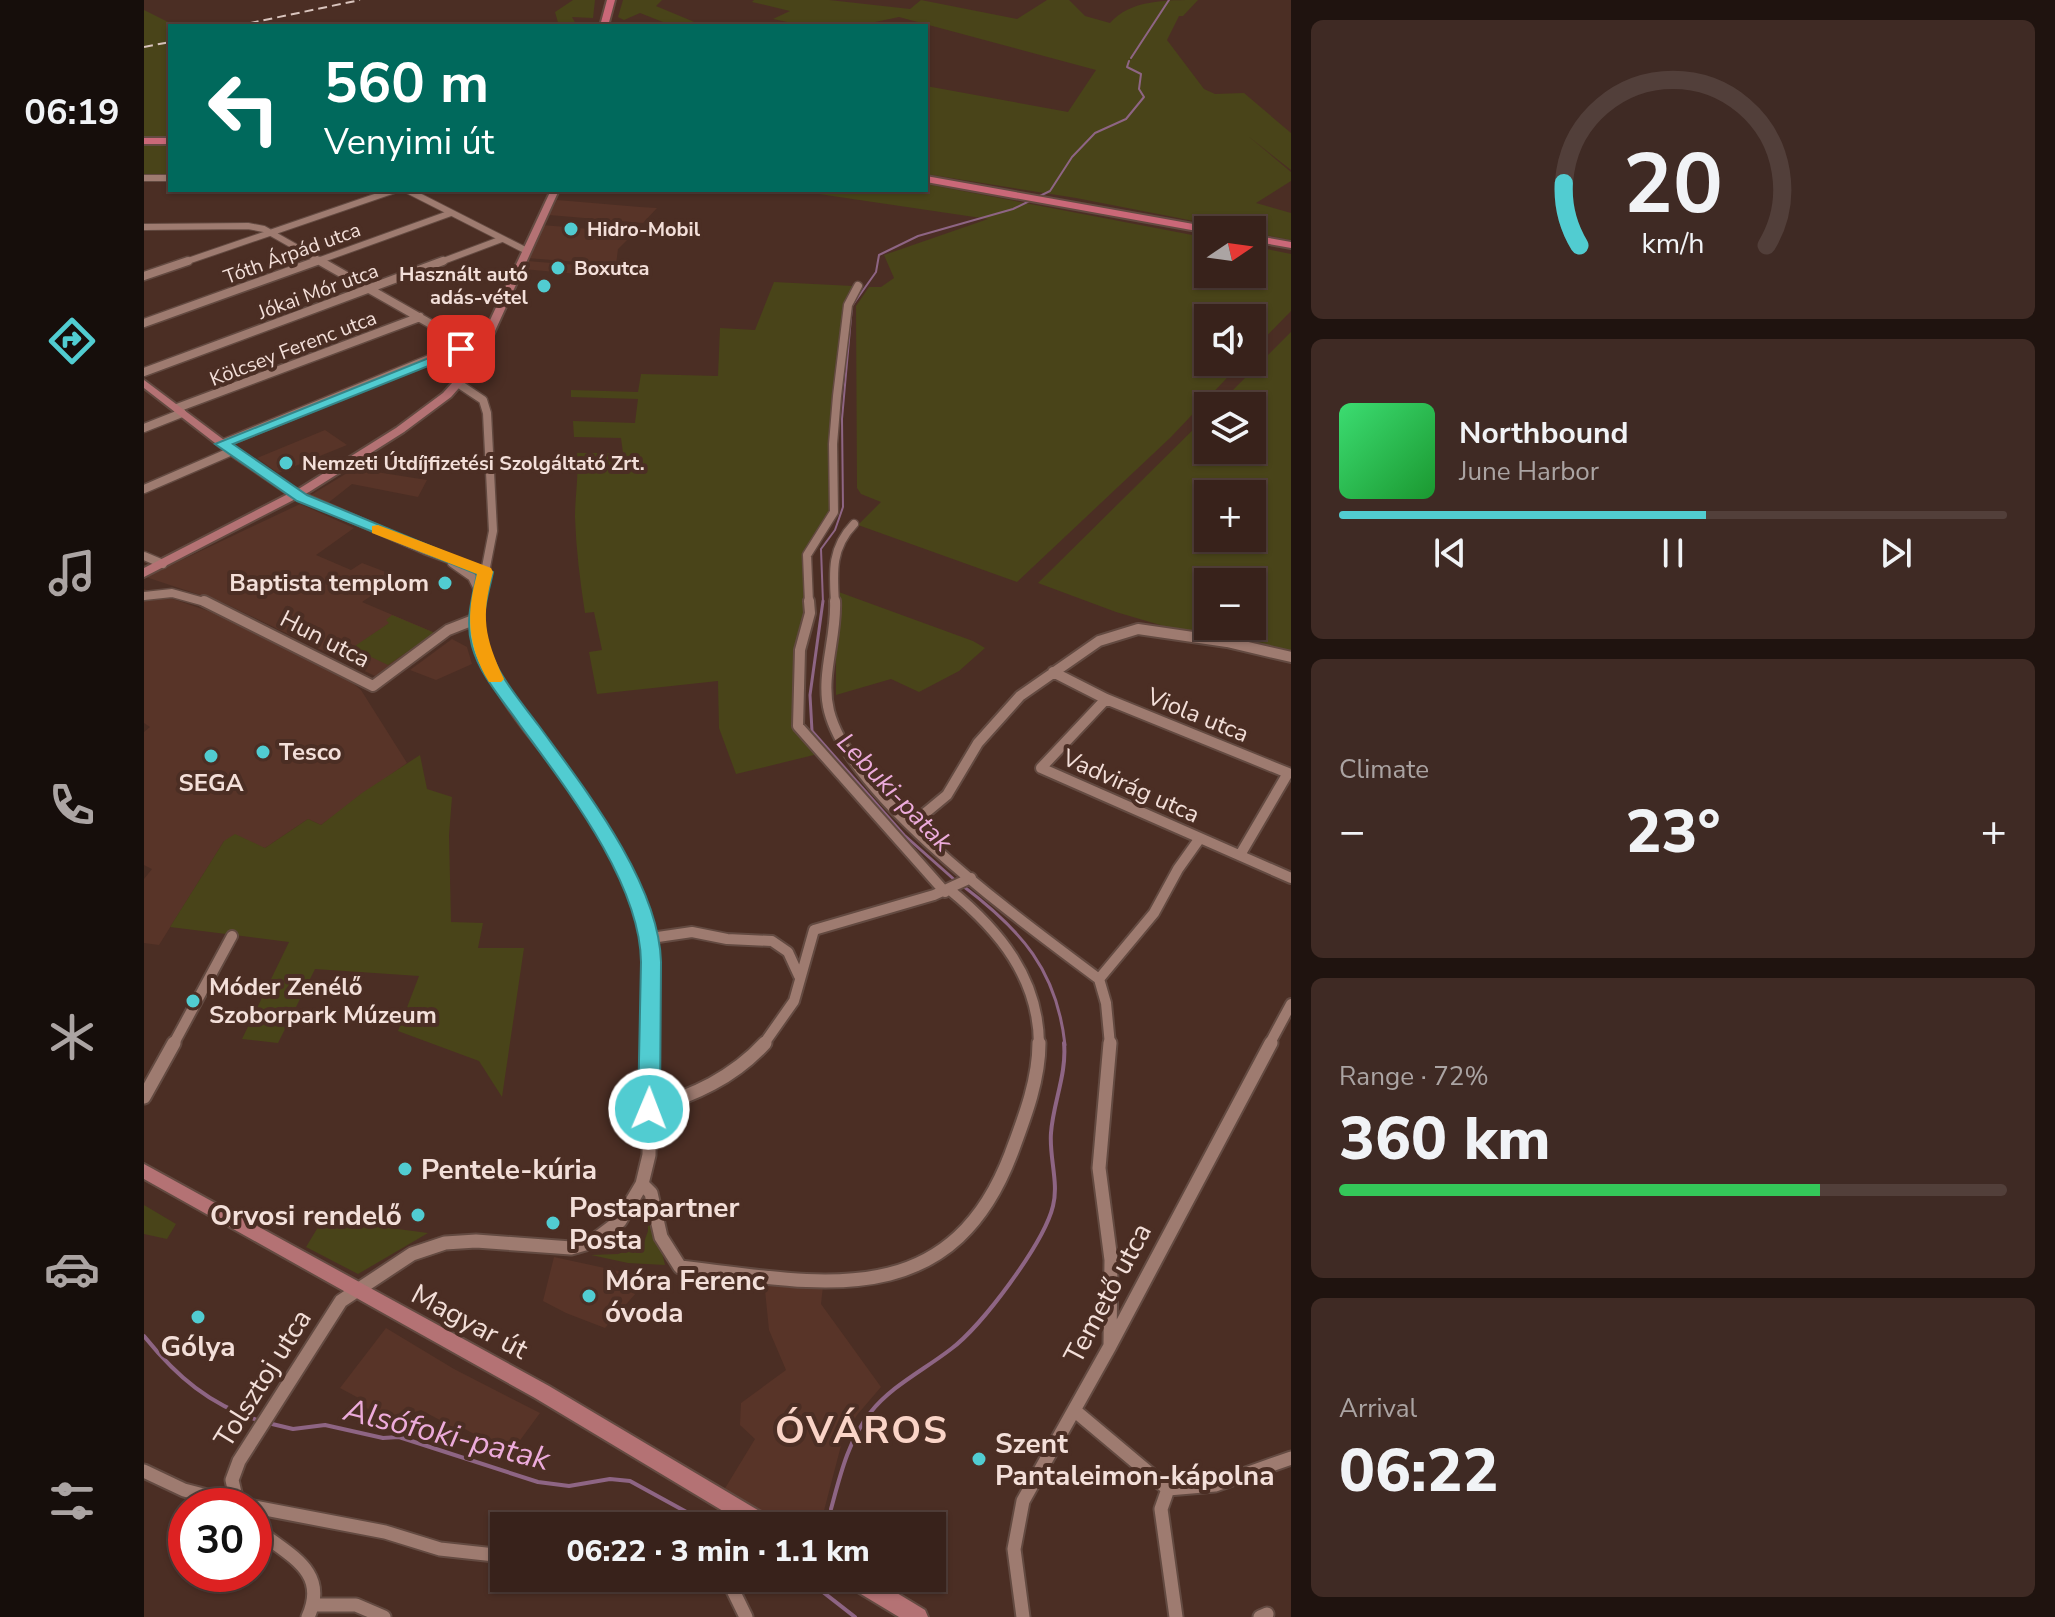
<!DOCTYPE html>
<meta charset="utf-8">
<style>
:root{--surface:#38221b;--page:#3f2a24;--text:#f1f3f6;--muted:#aba4a3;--line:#523f3a;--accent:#51ccd1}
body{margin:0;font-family:"Nunito Sans",sans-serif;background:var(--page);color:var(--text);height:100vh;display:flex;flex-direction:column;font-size:30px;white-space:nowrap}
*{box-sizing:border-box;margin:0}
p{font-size:26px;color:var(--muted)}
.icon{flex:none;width:44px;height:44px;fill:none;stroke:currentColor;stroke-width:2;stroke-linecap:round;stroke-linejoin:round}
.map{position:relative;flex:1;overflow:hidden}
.side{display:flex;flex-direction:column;gap:20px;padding:20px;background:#1f130f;width:764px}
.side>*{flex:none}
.guide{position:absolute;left:24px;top:24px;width:760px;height:168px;border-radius:0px;box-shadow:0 2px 6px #0004,0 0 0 2px var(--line);background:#00695c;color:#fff;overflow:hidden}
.needle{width:52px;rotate:77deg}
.tools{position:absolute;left:1050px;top:216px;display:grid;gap:16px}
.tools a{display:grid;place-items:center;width:72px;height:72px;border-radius:0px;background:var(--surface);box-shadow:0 2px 6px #0004,0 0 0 2px var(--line);font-size:40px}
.speed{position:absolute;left:24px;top:1488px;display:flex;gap:16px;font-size:40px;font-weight:700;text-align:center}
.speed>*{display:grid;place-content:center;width:104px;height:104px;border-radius:50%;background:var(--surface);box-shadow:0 2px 6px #0004,0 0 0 2px var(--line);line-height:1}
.speed .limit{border:12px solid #d22;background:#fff;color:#111}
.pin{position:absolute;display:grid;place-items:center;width:68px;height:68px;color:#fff;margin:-34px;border-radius:16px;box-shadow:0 4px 12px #0006}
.me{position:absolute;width:88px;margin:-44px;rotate:1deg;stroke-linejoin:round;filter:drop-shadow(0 0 6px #0008)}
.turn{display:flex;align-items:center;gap:28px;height:168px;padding:0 24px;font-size:36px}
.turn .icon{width:104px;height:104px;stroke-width:2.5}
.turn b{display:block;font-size:56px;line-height:68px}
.big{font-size:60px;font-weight:800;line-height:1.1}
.side .tile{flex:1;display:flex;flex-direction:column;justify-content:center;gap:12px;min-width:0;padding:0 28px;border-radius:12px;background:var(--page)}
.side .dial{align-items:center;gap:0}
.dial svg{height:208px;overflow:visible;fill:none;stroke:var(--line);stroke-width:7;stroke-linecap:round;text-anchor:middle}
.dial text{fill:var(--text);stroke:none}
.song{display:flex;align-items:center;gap:24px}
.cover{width:96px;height:96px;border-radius:12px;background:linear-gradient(135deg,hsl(140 70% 55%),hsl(130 70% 35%))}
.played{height:8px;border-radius:4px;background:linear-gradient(90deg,var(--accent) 55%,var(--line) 55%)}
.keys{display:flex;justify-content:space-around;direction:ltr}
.heat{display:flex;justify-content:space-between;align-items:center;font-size:44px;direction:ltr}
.charge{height:12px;border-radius:6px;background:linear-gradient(90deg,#34c759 72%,var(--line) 0)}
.trip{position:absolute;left:346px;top:1512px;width:456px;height:80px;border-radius:0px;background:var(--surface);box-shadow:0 2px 6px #0004,0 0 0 2px var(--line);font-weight:800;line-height:80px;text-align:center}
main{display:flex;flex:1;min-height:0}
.menu{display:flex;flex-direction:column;width:144px;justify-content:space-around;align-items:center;background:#160e0b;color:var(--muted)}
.menu .icon{width:56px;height:56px}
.menu .current{color:var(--accent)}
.menu b{font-size:36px;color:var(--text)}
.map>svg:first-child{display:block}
.built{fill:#583428}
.green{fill:#494419;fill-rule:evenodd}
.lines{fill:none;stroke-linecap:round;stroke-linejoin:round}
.stream-far2{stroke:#8e6584;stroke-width:2}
.stream-far1{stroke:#8e6584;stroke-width:3}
.stream{stroke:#8e6584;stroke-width:4}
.street-far3-casing{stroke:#634a41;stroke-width:8}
.street-far2-casing{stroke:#634a41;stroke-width:11}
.street-far1-casing{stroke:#634a41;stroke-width:14}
.street-casing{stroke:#634a41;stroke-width:17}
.secondary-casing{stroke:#634a41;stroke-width:4}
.primary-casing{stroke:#634a41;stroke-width:4}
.street-far3{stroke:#9e7b70;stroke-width:6}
.street-far2{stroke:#9e7b70;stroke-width:8}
.street-far1{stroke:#9e7b70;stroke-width:10}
.street{stroke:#9e7b70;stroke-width:13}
.secondary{fill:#b47274;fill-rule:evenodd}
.primary{fill:#ca6878;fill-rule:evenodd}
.rail{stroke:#d9c4bd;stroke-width:2;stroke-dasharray:9 5;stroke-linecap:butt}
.route{fill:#51ccd1;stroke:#358588;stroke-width:2}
.slow{fill:#f59e0b}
.poi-dot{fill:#51ccd1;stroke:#4b2e24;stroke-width:3}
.labels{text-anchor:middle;stroke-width:8;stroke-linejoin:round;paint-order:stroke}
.far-poi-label{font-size:20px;font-weight:bold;fill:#f3dfd9;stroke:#4b2e24;text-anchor:start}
.far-street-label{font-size:20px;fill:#f3dfd9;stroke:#4b2e24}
.poi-label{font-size:24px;font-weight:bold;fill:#f3dfd9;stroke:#4b2e24;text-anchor:start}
.street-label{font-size:24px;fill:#f3dfd9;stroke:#4b2e24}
.water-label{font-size:26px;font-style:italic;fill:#ecabdb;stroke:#4b2e24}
.near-poi-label{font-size:28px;font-weight:bold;fill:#f3dfd9;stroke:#4b2e24;text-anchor:start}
.near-street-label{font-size:28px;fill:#f3dfd9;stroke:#4b2e24}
.near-water-label{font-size:32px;font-style:italic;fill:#ecabdb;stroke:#4b2e24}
.near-district-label{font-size:38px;font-weight:bold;letter-spacing:2px;fill:#fad4c7;stroke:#4b2e24}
</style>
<main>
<nav class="menu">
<b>06:19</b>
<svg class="icon current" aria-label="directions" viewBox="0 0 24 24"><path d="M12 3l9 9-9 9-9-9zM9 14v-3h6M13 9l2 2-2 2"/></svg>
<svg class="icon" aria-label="music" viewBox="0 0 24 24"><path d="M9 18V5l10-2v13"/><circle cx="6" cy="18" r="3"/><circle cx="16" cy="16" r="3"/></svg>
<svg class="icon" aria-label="phone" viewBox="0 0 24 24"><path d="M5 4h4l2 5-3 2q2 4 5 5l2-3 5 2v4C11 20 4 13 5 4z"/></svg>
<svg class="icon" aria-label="climate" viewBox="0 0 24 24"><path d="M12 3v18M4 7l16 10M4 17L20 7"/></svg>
<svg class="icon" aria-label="car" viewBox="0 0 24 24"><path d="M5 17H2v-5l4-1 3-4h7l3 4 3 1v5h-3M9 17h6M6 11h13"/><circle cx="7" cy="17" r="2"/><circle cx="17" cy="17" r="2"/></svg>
<svg class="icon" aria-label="filters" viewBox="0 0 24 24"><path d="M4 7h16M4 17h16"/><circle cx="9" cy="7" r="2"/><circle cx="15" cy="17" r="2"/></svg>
</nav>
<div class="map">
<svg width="1147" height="1617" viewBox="0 0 1147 1617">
<rect width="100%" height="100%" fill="#4b2e24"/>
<path class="built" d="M413,200L496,207L513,208L499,223L405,215Z
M398,225L470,231L466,238L483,240L474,249L472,265L383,258Z
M383,261L470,268L466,277L379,269Z
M181,430L203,445L134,473L113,458Z
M208,470L226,471L283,480L274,497L208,484L184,503L167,495Z
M156,504L210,528L172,555L207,570L218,563L255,577L218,602L291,633L233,677L80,603L2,577Z
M0,589L70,613L200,676L217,690L263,763L177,825L164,819L121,848L80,841L15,945L0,943V879L8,869L0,865V732L6,727L0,723Z
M308,639L323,647L328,664L292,680L266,670Z
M410,1257L493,1275V1292L461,1328L422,1313L399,1301Z
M620,1280L679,1286L677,1304L737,1387L713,1415L699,1438L676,1526H643L580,1490L611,1439L596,1425L597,1403L642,1370L625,1330Z
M242,1328L310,1369L396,1413L366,1454L312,1424L309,1427L277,1410L252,1418L219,1407L222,1402L196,1388Z"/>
<path class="green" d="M429,0H451L449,18L428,17L433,26H415L411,12Z
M479,0H518L512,6L560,26H529L496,13L480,20L474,17Z
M610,0H685L766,9L777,0L873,19L903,0H925L941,16L966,23C986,0 1021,0 1054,0L1039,16H1035L1023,40L1060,89L1071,94L1100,93L1147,133V170L1104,136L1147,172V181L1112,203L1147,213V240L932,198L782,174V86L924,112L952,70L755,17L712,26H662L629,19L646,11L608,2Z
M0,10L32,26H26V137L0,136Z
M0,146H26V176H0Z
M782,184L1064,238V274H1108V246L1147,254V311L1108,351V318H1064V362H1098L1027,437L873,582L714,525L737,502L717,494L713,488L712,306L725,287H737L750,278L740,255L844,219L668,193L669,190H782Z
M630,282L709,286L702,305L688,514L663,546L664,615L649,701L650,730L674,754L592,774L575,728L574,681L453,694L445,652L458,650L450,612L441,613C436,581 432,549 431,517C431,496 435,475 433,453H479L477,438L430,437L429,421L491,423L494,399L427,397V390L494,392L497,374L574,376L576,328L611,330Z
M1147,332V651L1095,639L1040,632L972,612L894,583L1064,415V450H1108V406H1073ZM1064,494H1108V538H1064ZM1064,582H1108V626H1064Z
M692,591L829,641L841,648L815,671L775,692L747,679L692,695Z
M248,615L291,633L244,665L208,648L245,623L242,620Z
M276,755L283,789L308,797L305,835L307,922L339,923L334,948H380L358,1097L335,1061L254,1031L275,976L171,969L134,1043L98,1039L145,942L26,927L80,841L91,834L121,848L164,819L177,825L218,793Z
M503,1204H506L521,1265L484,1263L447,1255L474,1254L499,1245L504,1231Z
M0,1205L32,1224L23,1239L0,1234Z
M179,1219L284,1233L214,1274L162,1247Z"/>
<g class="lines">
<path class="stream-far2" d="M987,58L1025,0
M679,603L677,549L691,530L699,507L698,419L708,306L732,272L735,255L774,236L869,209L906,191L928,157L951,133L982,119L1000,97L995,89L997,74L983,67L985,61"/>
<path class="stream-far1" d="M679,601L666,695L668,731L760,835L813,882
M819,886C877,930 913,970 921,1045"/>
<path class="stream" d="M0,1336C33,1377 66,1405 116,1421
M124,1423L149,1429L181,1425L239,1438L255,1437L394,1482L425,1486L466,1479L486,1481L568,1526
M687,1509C696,1476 704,1441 726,1413C747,1386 780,1370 807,1349C838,1326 900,1243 909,1206C915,1183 905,1157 907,1133C909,1103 923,1074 920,1043
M661,1578L711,1617"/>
<defs>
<path id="street-far3" d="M0,178H26
M263,190L381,250
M0,227L104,226L120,229L180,263
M38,263L251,190
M168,263L307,213
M294,263L358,239"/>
<path id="street-far2" d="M0,276L44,261
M0,323L173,261
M0,372L299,261
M315,384L339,400L343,413L349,531L335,603
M33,408L276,317
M0,428L38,413
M78,444L322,344L176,261
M0,489L88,451
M152,494L281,550L341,572
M0,556L19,564
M308,563L328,577L335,591
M0,596L28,593L64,603
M665,603L663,555L690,512L689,444L693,396L704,305L714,286
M691,603C689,572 687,548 710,524"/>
<path id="street-far1" d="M60,601L229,686L304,630L332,619
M335,601C322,669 399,741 436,794C460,829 487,878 501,918C515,956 507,1005 506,1045
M665,601L666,613L656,650L654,726L801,892
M691,601C693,637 676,676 685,711C708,800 881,923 955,979L962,1003L966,1045
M909,672L962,699L1144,773L1096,855
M962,699L897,768L1147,878
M768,824L803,795L834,743L876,696L955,641L994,629L1083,642L1147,657
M806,890C855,930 895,978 895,1045
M507,938L548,932L583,939L628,941L644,952L655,976
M955,979L1010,913L1034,869L1056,838
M29,1045L88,936
M619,1045L650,1001L670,930L790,895L827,878
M1125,1045L1147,1004"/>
<path id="street" d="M966,1043L955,1168L967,1260L966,1346
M0,1097L30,1043
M505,1109C550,1095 589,1078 621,1043
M498,1184L507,1193L517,1237L536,1267C674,1283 805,1316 867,1154C880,1119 895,1081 895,1043
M930,1410L1024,1489L1071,1485L1147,1458
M0,1471L40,1490L94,1504
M1024,1489L1017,1509L1032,1617
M94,1506L88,1480L95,1461L197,1301L268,1254L301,1243L332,1241L427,1248L448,1242L476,1221L498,1184L505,1155L506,1043
M110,1507L241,1532L296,1549L360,1556
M110,1527C141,1554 186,1569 164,1617
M583,1578L602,1617
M171,1605H212L240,1617
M879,1617L870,1549L879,1501L966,1346L1127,1043
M1116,1617L1123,1614"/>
<path id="secondary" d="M407,190H415L336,364L307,397L260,432L165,492L0,577V568L144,494L84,453L0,388V380L92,449L153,490L252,428L299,393L326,363Z
M0,1164L405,1386L629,1519L632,1526H604L391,1398L0,1179Z
M699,1578H728L781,1610L784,1617H755L702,1585Z"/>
<path id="primary" d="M463,0H471L464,26H456Z
M0,138H26V144H0Z
M782,176L1066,227L1071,230H1064V233L782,182Z
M1108,235L1147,242V248L1108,241Z"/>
</defs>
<use href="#street-far3" class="street-far3-casing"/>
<use href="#street-far2" class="street-far2-casing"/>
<use href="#street-far1" class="street-far1-casing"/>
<use href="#street" class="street-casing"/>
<use href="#secondary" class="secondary-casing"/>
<use href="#primary" class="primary-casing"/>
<use href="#street-far3" class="street-far3"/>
<use href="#street-far2" class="street-far2"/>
<use href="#street-far1" class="street-far1"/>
<use href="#street" class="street"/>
<use href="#secondary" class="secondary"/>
<use href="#primary" class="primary"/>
<path class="rail" d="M92,26L216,0
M0,47L26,42"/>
</g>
<path class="route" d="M317,345L324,349L322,351L89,444L163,495L349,572C346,587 340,605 340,620C341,662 372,695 395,726C441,789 515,883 517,962L516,1109L513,1114L505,1117L497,1114L494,1109L497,962C496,882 422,788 376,725C359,700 336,676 328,646C321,621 328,599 333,574L153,501L71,444Z"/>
<path class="slow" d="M234,525L347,568L349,572C337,617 340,636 360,679L357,682H345C323,645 322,614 333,574L228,533V526Z"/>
<g class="poi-dot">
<circle cx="427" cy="229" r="8"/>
<circle cx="414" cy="268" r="8"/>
<circle cx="400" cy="286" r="8"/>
<circle cx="142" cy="463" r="8"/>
<circle cx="301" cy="583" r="8"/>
<circle cx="119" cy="752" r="8"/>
<circle cx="67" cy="756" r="8"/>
<circle cx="49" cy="1001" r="8"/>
<circle cx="261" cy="1169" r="8"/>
<circle cx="274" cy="1215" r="8"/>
<circle cx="409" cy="1223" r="8"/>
<circle cx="445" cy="1296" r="8"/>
<circle cx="54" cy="1317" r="8"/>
<circle cx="835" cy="1459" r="8"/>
</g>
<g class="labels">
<g class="far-poi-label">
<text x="443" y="236">Hidro-Mobil</text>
<text x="430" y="275">Boxutca</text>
<text x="384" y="281" text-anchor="end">Használt autó<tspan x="384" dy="23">adás-vétel</tspan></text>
<text x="158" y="470">Nemzeti Útdíjfizetési Szolgáltató Zrt.</text>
</g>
<g class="far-street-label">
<text transform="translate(148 253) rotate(-20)" y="7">Tóth Árpád utca</text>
<text transform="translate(174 291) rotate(-20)" y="7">Jókai Mór utca</text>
<text transform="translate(149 348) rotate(-21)" y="7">Kölcsey Ferenc utca</text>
</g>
<g class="poi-label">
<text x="285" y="591" text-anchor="end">Baptista templom</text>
<text x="135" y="760">Tesco</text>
<text x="67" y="791" text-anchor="middle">SEGA</text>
<text x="65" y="995">Móder Zenélő<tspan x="65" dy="28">Szoborpark Múzeum</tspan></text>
</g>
<g class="street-label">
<text transform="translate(181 639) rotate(27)" y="8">Hun utca</text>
<text transform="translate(1054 715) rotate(22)" y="8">Viola utca</text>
<text transform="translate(987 786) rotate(24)" y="8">Vadvirág utca</text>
</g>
<g class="water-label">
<text transform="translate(751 792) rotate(46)" y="9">Lebuki-patak</text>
</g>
<g class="near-poi-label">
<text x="277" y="1179">Pentele-kúria</text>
<text x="425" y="1217">Postapartner<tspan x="425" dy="32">Posta</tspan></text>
<text x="258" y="1225" text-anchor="end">Orvosi rendelő</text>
<text x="461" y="1290">Móra Ferenc<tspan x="461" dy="32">óvoda</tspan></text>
<text x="54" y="1356" text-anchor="middle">Gólya</text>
<text x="851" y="1453">Szent<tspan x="851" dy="32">Pantaleimon-kápolna</tspan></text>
</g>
<g class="near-street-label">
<text transform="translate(963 1293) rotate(-62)" y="10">Temető utca</text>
<text transform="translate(326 1321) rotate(28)" y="10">Magyar út</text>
<text transform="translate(118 1378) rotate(-58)" y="10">Tolsztoj utca</text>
</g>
<g class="near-water-label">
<text transform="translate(303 1434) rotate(14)" y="11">Alsófoki-patak</text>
</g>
<g class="near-district-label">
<text x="718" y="1443">ÓVÁROS</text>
</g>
</g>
</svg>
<div class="tools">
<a><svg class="needle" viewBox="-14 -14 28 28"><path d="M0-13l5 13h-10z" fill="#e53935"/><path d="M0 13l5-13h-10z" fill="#aba4a3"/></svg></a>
<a><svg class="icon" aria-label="sound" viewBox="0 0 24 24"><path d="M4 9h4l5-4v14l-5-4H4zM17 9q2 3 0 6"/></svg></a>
<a><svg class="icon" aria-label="layers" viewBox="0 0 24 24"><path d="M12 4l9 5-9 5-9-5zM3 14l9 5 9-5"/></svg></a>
<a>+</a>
<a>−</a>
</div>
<div class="speed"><div class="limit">30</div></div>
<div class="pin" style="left:317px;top:349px;background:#d93025"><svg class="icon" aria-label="arrive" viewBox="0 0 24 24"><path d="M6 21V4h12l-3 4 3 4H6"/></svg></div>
<svg class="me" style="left:505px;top:1109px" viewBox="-20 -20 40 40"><circle r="17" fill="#51ccd1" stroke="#fff" stroke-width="3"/><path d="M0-11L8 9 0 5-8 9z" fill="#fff"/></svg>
<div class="trip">06:22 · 3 min · 1.1 km</div>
<div class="guide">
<div class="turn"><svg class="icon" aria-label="left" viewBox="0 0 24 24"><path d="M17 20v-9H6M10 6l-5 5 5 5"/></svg><div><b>560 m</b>Venyimi út</div></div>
</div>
</div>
<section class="side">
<div class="tile dial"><svg viewBox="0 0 100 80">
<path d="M14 69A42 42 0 1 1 86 69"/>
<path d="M14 69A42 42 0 0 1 8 45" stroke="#51ccd1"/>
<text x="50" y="56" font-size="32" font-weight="700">20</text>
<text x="50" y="72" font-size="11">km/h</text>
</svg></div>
<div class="tile">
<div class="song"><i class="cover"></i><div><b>Northbound</b><p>June Harbor</p></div></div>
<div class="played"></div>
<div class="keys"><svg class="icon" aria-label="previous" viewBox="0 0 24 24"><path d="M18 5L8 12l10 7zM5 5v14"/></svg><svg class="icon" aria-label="pause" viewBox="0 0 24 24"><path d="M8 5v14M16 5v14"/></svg><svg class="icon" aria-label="next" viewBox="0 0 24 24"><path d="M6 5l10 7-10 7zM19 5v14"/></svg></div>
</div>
<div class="tile"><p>Climate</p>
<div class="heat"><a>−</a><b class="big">23°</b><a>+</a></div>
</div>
<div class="tile"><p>Range · 72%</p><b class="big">360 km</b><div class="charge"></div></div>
<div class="tile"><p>Arrival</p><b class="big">06:22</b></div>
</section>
</main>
